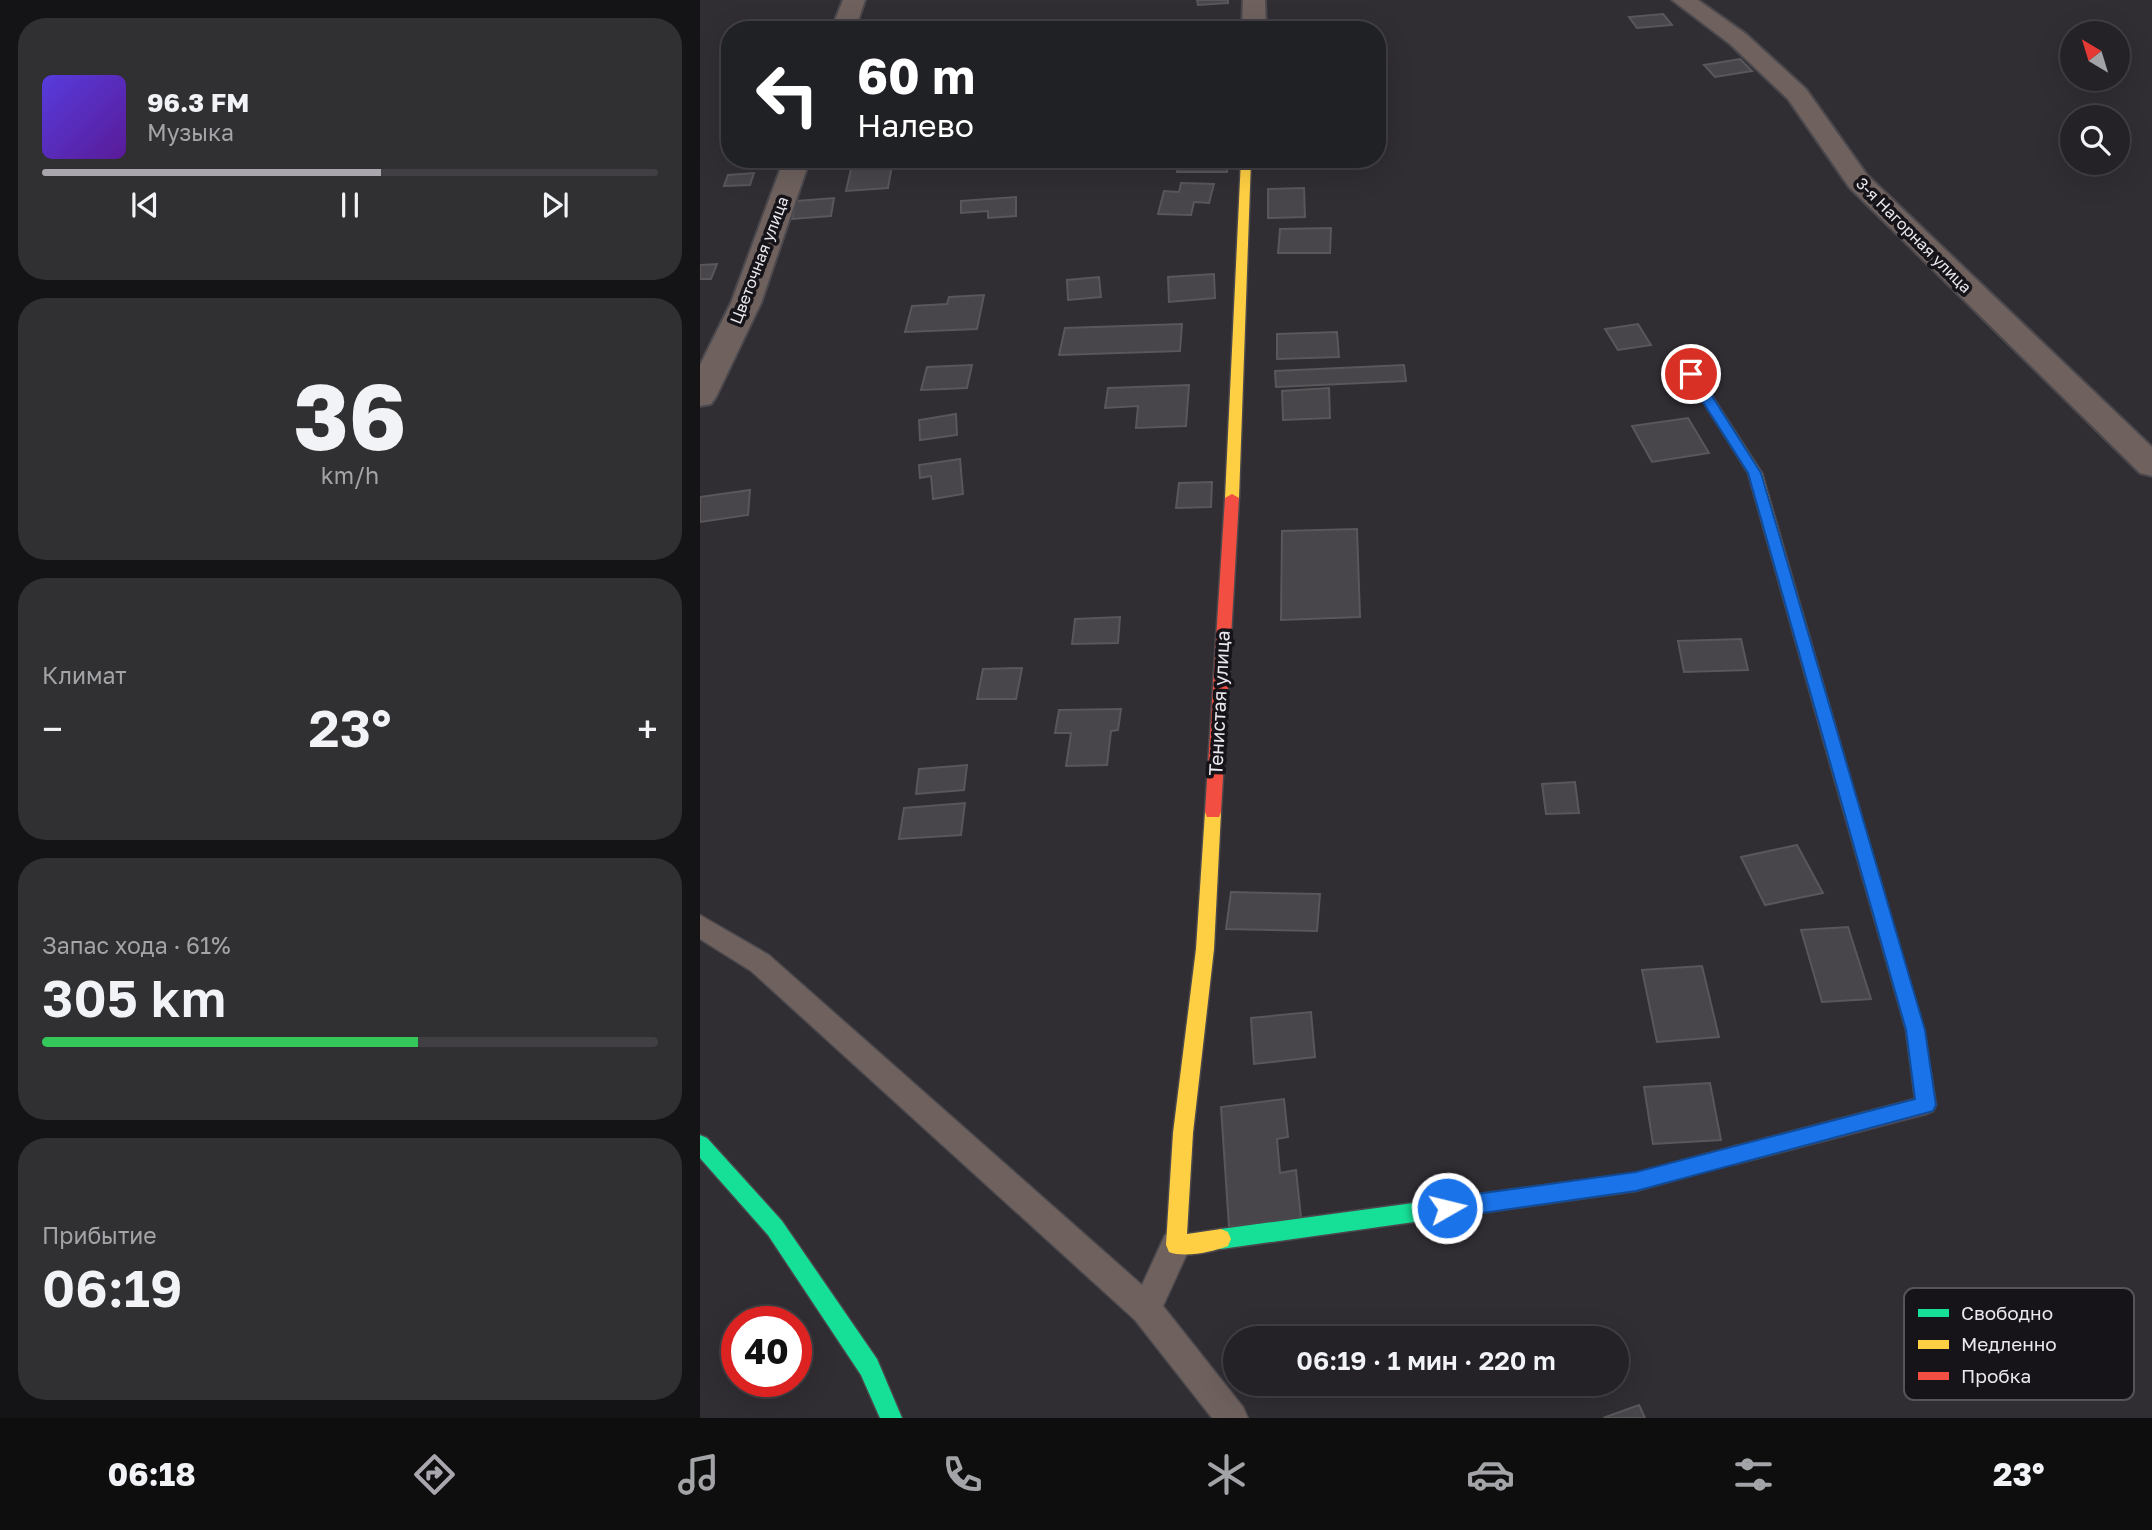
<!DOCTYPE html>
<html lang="ru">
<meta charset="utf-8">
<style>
:root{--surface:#242226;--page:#302f32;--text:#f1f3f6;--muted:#a3a4a7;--line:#413f43;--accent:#a9a6ad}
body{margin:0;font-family:"Golos Text",sans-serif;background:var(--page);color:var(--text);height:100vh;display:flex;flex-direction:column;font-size:26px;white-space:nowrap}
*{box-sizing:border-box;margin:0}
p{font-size:23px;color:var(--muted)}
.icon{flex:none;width:38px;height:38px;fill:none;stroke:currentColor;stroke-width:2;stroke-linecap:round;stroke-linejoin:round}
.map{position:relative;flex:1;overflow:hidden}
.side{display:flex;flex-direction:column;gap:18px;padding:18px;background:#141315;width:700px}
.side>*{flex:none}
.hud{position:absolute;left:21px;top:21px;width:665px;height:147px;border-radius:28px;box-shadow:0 7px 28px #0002,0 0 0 2px var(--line);background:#202124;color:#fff;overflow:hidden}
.needle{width:46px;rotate:322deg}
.tools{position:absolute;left:1360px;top:21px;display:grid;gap:14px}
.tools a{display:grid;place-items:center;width:70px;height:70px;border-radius:50%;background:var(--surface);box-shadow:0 7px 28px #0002,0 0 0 2px var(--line);font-size:35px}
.speed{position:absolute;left:21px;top:1306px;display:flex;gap:14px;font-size:35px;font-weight:700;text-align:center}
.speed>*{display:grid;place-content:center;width:91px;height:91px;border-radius:50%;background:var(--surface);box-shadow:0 7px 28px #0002,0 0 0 2px var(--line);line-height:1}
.speed .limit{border:10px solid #d22;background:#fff;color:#111}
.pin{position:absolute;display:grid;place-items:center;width:60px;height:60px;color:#fff;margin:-30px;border:4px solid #fff;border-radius:50%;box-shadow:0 2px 7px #0007}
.me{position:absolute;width:77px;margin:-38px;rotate:82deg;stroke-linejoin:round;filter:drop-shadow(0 0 5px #0008)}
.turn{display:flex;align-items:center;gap:24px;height:147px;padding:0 21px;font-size:32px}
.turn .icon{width:91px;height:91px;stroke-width:2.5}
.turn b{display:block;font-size:49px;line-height:60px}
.big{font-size:52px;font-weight:600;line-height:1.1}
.side .tile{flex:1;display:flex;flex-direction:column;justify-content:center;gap:10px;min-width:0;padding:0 24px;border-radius:28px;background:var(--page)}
.side .dial{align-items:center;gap:0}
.dial b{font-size:91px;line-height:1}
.song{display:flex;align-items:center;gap:21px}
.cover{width:84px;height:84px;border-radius:10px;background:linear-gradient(135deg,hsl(250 70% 55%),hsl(270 70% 35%))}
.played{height:7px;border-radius:4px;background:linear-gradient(90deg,var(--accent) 55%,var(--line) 55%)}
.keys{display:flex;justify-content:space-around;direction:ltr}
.heat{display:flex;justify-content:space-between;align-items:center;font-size:38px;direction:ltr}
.charge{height:10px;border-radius:5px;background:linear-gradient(90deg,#34c759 61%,var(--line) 0)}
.trip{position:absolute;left:523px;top:1326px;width:406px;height:70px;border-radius:35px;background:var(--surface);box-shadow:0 7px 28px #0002,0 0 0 2px var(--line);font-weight:600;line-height:70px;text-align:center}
.menu{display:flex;height:112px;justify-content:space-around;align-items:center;background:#0e0e0f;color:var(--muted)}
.menu .icon{width:49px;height:49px}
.menu .on{color:var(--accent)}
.menu b{font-size:32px;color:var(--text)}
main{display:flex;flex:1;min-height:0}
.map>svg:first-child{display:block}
.building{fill:#48464a;stroke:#5a565a;stroke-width:2}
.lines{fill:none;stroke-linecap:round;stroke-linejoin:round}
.lane-casing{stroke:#4a484c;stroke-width:3}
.street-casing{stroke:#4a484c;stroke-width:4}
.fast-casing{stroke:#4a484c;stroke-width:3}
.slow-casing{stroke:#4a484c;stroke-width:3}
.jam-casing{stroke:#4a484c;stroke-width:3}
.lane{fill:#6e615e;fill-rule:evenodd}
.street{fill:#6e615e;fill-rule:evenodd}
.fast{fill:#16e098;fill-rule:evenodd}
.slow{fill:#ffcf43;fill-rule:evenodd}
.jam{fill:#f24e42;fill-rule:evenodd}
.route{fill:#1a73e8;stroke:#114b97;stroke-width:2}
.labels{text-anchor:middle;stroke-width:7;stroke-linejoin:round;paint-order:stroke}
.far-street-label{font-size:16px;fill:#eae7ee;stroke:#161419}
.street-label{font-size:19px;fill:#eae7ee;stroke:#161419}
.key{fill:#161419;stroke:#565359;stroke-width:2}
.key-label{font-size:19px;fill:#eae7ee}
</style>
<main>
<section class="side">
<div class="tile">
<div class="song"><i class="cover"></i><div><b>96.3 FM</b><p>Музыка</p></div></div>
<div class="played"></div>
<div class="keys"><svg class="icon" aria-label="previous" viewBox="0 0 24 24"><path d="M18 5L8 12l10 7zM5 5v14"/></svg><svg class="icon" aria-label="pause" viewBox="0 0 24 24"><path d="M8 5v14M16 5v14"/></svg><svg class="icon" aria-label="next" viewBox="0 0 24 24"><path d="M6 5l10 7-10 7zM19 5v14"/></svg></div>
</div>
<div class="tile dial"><b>36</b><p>km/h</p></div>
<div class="tile"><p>Климат</p>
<div class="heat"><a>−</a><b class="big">23°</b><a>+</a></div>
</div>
<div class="tile"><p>Запас хода · 61%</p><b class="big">305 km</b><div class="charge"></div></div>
<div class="tile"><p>Прибытие</p><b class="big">06:19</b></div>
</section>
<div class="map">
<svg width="1452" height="1418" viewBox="0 0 1452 1418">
<rect width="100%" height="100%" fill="#302d33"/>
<path class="building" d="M497,0H528V3L498,5Z
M963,14L972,25L937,28L929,17Z
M1040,59L1052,71L1015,77L1004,65Z
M485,159H529L527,172H477L478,166H484Z
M192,165L188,188L146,191L151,169Z
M54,173L50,185L24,186L28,175Z
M481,183L514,184L509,203L494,202L491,215L458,214L464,191L479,192Z
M604,188L605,217L568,218V189Z
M316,197V216L288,218V211L261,213V201Z
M134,198L131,216L92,219L96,201Z
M631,228L630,253H578L580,229Z
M17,264L11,279H0V265Z
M514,274L515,298L469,302L468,277Z
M399,277L401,297L368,300L367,280Z
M284,295L277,329L205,332L212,306L247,304L249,297Z
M482,324L480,351L359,355L365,328Z
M938,324L951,345L918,350L905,329Z
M637,332L639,357L577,359V334Z
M272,365L267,388L221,390L227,367Z
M704,365L706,381L576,387L575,371Z
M489,385L486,426L436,428L438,406L405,408L408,388Z
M629,388L630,418L583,420L582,391Z
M256,414L257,435L220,440L219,420Z
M988,418L1009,453L952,462L932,426Z
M260,459L263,494L233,499L231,476L220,478L219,465Z
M512,482L511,507L476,508L479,483Z
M50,490L48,515L0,522V497Z
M657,529L660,617L581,620L582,531Z
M420,617L418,643L372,644L375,619Z
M1041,639L1048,670L984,672L978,641Z
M322,668L316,699H277L283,669Z
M421,709L418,730L411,731L407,765L366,766L371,733H355L359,710Z
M267,765L264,790L216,794L219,769Z
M875,782L879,813L846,814L842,784Z
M265,803L261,835L199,839L204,808Z
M1097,845L1123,893L1065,905L1041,857Z
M531,892L620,894L617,931L526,929Z
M1148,927L1171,999L1122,1002L1101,930Z
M1002,966L1019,1037L957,1042L942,970Z
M611,1012L615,1057L554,1064L551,1018Z
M1010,1083L1021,1140L953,1144L944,1087Z
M584,1099L588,1137L577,1139L580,1173L596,1170L601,1218L529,1227L521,1107Z
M939,1405L945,1418H903Z"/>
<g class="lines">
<defs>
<path id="lane" d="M0,915L69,955L442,1285L465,1235L476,1231L487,1235L491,1245L463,1306L543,1407L548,1418H512L435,1320L51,971L0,939Z"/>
<path id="street" d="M143,0H165L155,30H131Z
M543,0H565L566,30H542Z
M972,0H998L1046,34L1106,89L1167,175L1452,447V476L1440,473L1149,187L1088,99L1030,44Z
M84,159H110L61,303L16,397L11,404L0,406V365L31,303Z"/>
<path id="fast" d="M0,1135L7,1138L82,1221L177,1359L202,1418H180L161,1375L68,1235L0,1158Z
M1036,1146L1043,1149L1046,1155L1043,1161L936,1191L521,1249L514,1246L511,1239L514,1232L521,1229L936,1173Z"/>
<path id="slow" d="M541,159H551L539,498L532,502L525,498Z
M979,350L985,354L1062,473L1143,753L1141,757H1129L1127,753L1048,473L973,354Z
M513,806L519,807L521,812L514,949L493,1133L487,1234L521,1229L528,1232L531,1239L528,1246C513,1252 484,1258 469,1252L466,1245L473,1133L496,949L505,812L507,807Z"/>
<path id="jam" d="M532,494L539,498L521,812L519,817H507L505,812L525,498Z
M1135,747L1141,749L1143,753L1224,1030L1236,1105L1233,1111L1226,1114L1036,1164L1029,1161L1026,1155L1029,1149L1036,1146L1215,1099L1206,1030L1127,753L1129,749Z"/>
</defs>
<use href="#lane" class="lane-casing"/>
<use href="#street" class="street-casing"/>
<use href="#fast" class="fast-casing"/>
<use href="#slow" class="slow-casing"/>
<use href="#jam" class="jam-casing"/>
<use href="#lane" class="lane"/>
<use href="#street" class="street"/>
<use href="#fast" class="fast"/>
<use href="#slow" class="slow"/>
<use href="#jam" class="jam"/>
</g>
<path class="route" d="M991,370L998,374L1061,473L1225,1030L1236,1105L1233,1111L1226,1113L936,1191L747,1218L739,1215L736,1208L739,1201L747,1198L936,1172L1215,1099L1206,1030L1048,473L985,374Z"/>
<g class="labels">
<g class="far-street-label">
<text transform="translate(1214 235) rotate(45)" y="6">3-я Нагорная улица</text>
<text transform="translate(59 260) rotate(-69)" y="6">Цветочная улица</text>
</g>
<g class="street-label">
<text transform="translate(519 703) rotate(-87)" y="7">Тенистая улица</text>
</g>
</g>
<rect x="1204" y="1288" width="230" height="112" rx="10" class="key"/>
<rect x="1218" y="1309" width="31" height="8" fill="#16e098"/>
<rect x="1218" y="1340" width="31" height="9" fill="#ffcf43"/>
<rect x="1218" y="1372" width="31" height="8" fill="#f24e42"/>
<g class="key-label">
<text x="1261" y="1320">Свободно</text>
<text x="1261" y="1351">Медленно</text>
<text x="1261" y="1383">Пробка</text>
</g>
</svg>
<div class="tools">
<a><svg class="needle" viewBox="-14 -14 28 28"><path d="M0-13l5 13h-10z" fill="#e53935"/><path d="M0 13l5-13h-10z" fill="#a3a4a7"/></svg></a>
<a><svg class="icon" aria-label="search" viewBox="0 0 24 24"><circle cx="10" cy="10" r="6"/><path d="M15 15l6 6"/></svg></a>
</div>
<div class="speed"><div class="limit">40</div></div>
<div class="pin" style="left:991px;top:374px;background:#d93025"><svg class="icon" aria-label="arrive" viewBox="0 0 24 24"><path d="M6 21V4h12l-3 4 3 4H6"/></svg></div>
<svg class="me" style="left:747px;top:1208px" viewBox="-20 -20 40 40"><circle r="17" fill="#1a73e8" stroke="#fff" stroke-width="3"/><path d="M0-11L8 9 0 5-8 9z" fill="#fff"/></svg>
<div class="trip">06:19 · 1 мин · 220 m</div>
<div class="hud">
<div class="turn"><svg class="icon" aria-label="left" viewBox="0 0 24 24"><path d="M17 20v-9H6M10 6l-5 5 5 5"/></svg><div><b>60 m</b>Налево</div></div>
</div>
</div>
</main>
<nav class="menu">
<b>06:18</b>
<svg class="icon on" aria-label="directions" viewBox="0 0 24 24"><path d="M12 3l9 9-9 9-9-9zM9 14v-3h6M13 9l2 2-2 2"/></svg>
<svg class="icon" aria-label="music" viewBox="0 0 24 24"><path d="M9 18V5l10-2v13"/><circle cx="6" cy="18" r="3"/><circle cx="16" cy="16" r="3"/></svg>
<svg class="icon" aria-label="phone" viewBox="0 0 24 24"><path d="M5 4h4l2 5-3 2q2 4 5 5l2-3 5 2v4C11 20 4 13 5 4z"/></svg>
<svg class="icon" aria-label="climate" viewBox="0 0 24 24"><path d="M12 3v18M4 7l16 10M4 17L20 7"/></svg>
<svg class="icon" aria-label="car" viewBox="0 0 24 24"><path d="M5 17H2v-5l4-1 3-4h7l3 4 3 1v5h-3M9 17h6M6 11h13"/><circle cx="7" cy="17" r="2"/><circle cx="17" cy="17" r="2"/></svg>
<svg class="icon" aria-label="filters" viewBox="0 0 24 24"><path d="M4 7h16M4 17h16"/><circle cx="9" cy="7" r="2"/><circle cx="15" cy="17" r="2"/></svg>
<b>23°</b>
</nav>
